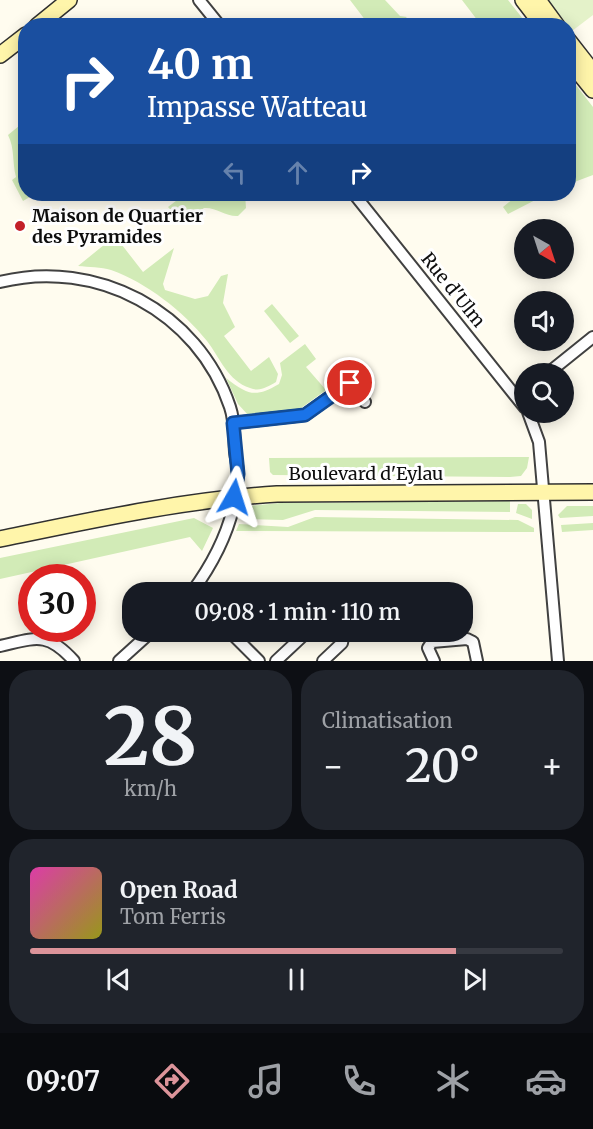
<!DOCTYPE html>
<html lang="fr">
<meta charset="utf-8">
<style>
:root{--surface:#171b24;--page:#20242c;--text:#f1f3f6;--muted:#9ea1a6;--line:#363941;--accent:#dc949a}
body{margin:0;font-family:Merriweather,serif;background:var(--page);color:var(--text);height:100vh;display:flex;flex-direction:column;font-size:22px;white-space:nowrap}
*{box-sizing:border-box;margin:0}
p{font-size:20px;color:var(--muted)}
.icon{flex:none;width:33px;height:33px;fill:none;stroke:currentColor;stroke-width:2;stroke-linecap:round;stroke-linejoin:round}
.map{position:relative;height:661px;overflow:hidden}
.drawer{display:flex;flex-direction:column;gap:9px;padding:9px;background:#0d0f14;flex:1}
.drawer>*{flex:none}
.guide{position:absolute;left:18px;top:18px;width:558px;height:183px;border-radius:24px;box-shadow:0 3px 15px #0003;background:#1a4fa0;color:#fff;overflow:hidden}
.needle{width:39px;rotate:141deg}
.controls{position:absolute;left:514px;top:219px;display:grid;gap:12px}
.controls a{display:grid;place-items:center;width:60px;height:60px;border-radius:50%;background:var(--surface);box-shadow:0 3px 15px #0003;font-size:30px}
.speed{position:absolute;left:18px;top:564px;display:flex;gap:12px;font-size:30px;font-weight:700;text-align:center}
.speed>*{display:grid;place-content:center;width:78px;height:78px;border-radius:50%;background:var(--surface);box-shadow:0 3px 15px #0003;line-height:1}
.speed .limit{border:9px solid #d22;background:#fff;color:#111}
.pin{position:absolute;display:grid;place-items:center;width:51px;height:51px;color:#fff;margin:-26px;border:3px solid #fff;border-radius:50%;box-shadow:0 2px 6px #0007}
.me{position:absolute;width:66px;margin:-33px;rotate:6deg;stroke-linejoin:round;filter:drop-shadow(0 0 4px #0008)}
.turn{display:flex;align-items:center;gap:21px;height:126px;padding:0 30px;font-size:27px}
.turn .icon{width:78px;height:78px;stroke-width:2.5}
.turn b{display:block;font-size:42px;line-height:51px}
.lanes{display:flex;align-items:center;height:57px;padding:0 30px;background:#0003;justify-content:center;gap:30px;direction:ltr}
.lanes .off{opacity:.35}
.big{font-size:45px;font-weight:600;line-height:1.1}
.drawer .tile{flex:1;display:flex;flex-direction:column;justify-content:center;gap:9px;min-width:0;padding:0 21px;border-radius:24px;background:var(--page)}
.drawer .dial{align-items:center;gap:0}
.dial b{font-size:78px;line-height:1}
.song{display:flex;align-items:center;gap:18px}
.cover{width:72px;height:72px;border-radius:9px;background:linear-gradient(135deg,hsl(320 70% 55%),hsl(60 70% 35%))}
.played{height:6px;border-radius:3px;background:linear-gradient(90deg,var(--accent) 80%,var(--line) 80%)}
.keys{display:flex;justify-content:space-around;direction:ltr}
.heat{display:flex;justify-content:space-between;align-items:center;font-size:33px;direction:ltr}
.drawer .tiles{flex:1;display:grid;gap:9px;grid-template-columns:1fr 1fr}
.tile:last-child{grid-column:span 2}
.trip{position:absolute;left:122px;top:582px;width:351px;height:60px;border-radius:24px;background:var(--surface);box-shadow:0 3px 15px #0003;font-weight:600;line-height:60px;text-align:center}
.menu{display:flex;height:96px;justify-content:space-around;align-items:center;background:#090b0e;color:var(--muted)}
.menu .icon{width:42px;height:42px}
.menu .selected{color:var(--accent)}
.menu b{font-size:27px;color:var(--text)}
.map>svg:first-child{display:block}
.green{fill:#d2ebb7}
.pitch{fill:#e4f2c9}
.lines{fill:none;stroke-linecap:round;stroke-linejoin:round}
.street-casing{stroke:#414141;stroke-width:14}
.secondary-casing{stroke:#303030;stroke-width:18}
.street{stroke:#fff;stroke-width:10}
.secondary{stroke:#fff5aa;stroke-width:15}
.route-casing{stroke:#114b97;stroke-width:15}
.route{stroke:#1a73e8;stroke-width:10}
.poi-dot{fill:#c32029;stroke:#fff;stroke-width:2}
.labels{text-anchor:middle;stroke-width:6;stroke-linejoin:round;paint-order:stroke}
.poi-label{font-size:18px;font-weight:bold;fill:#0e0e0e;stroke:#fff;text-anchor:start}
.street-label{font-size:18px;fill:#0e0e0e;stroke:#fff}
</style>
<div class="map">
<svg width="593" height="661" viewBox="0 0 593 661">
<rect width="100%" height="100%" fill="#fffcef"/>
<path class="green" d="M350,0H385L400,16L407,17L401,22L403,25H369Z
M462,0H508L527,24L481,25Z
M568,75L593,107V175L569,184Z
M25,121L26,194H35L23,201L12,180L16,177C12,162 15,149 8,135Z
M185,194H245L246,208L238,216C226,217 216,207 204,208C185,222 186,226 168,207Z
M519,194H547L508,214L503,207Z
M115,236L143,272L174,248L163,284L165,290L195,299L208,296L221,276L228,274L223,303L235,327L224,336L251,371L269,357L278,374L276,382C267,387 260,392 250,388C228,381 220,358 207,341C183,311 147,283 111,270C101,267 89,267 78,266Z
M272,304L299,336L290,343L264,311Z
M305,344L316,359L306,367L326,390L297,411L248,415L238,404L226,378C248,395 255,398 279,384L282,375L280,363Z
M529,457L527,468L521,476L510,477L273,475L270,472L269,458Z
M510,501V512L315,510L283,520L246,519L244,515L249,506L280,503Z
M518,504H526L532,510V519L516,513Z
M567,506H593V516L560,518L558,515Z
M315,517L518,520L534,528V532L236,531L239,524L288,527Z
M194,518L213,528L202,551L190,537L0,579V558Z
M593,523V530L562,532L561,525Z"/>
<path class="pitch" d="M548,0H593V15L572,31Z"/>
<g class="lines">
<defs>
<path id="street" d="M199,0L220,26
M354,194L525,408
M0,282C96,258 198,311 230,407C235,421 234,437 235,452C236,460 238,467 238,475C236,518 217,558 192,592
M547,374L593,337
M528,412L539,442L558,661
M233,423L305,415L349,383L365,402
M230,632L259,661
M0,646C36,638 47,631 74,661
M119,661L151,632
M276,661L307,632
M323,661L342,643L344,632
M434,661L428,648L432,642L467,639L473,642L477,661"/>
<path id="secondary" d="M523,0L543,26
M538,0L557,26
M37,26L69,0
M568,40L593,72
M0,55L26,35
M568,59L593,90
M0,539C92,520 183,500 277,494L593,492"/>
</defs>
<use href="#street" class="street-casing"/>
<use href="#secondary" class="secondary-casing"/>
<use href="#street" class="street"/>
<use href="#secondary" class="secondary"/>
</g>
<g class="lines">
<defs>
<path id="route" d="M234,497L238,474L233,423L305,415L350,383"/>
</defs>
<use href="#route" class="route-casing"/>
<use href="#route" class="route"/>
</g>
<circle class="poi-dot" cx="20" cy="226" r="6"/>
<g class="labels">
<g class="poi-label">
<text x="32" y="222">Maison de Quartier<tspan x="32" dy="21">des Pyramides</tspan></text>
</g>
<g class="street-label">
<text transform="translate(453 290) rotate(51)" y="6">Rue d'Ulm</text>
<text x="366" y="480">Boulevard d'Eylau</text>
</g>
</g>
</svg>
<div class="controls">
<a><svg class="needle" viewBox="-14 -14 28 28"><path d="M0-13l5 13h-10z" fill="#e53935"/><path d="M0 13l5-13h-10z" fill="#9ea1a6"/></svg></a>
<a><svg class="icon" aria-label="sound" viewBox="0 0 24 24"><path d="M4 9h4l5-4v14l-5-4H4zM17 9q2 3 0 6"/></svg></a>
<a><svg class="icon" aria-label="search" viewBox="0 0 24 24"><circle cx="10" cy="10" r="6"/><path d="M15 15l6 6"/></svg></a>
</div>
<div class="speed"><div class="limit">30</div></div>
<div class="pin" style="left:350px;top:383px;background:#d93025"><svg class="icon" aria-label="arrive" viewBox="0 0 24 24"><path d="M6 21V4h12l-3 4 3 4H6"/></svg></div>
<svg class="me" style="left:234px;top:497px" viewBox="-20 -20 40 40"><path d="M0-17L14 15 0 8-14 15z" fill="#1a73e8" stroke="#fff" stroke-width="4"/></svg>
<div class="trip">09:08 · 1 min · 110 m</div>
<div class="guide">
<div class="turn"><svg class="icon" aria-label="right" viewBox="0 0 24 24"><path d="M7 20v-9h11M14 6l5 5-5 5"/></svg><div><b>40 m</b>Impasse Watteau</div></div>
<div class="lanes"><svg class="icon off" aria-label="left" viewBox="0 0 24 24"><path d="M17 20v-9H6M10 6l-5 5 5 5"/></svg><svg class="icon off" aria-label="ahead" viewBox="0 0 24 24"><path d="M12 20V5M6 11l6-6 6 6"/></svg><svg class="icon" aria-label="right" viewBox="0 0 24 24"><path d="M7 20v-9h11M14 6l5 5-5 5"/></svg></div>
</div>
</div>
<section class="drawer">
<div class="tiles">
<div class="tile dial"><b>28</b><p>km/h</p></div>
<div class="tile"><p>Climatisation</p>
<div class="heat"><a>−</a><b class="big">20°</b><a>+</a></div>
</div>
<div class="tile">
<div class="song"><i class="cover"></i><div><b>Open Road</b><p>Tom Ferris</p></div></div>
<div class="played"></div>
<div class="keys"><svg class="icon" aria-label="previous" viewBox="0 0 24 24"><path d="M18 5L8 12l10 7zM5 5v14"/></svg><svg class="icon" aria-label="pause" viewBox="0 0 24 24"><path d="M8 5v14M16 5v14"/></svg><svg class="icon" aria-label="next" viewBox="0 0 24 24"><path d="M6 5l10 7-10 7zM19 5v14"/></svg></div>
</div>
</div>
</section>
<nav class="menu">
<b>09:07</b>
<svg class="icon selected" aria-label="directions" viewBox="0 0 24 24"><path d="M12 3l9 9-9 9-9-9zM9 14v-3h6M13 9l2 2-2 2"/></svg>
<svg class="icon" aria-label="music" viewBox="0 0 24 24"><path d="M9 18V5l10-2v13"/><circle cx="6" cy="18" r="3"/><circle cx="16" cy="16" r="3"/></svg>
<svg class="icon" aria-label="phone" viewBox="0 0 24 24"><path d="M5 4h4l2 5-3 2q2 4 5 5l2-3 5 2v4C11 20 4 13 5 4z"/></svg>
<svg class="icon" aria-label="climate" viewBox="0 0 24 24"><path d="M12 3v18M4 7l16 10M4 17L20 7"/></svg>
<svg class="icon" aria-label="car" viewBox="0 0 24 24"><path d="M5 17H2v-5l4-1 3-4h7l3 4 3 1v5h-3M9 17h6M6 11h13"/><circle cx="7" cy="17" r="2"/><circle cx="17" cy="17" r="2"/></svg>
</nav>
